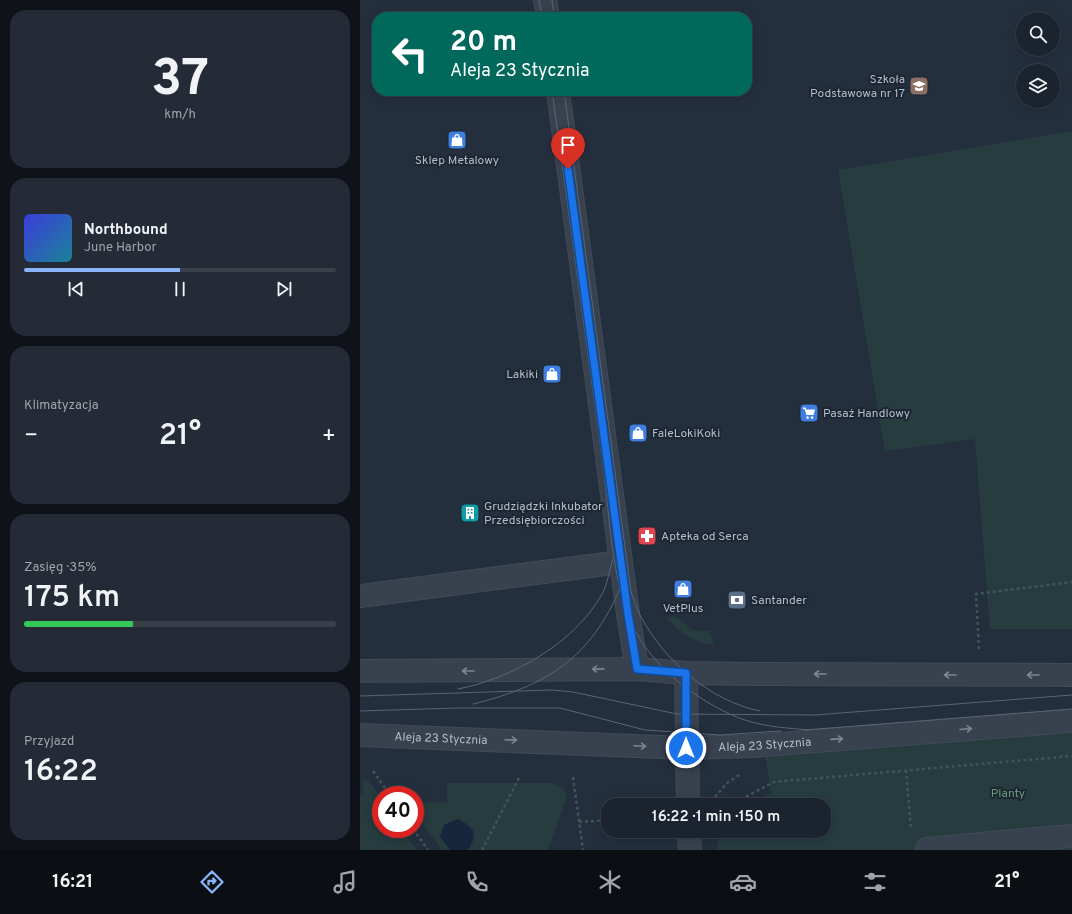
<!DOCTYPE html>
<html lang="pl">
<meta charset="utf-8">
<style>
:root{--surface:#1b232e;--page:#242b36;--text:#f1f3f6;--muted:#a0a4aa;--line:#39404a;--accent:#8ab4f8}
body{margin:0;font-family:Overpass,sans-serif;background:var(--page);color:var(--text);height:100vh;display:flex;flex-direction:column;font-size:15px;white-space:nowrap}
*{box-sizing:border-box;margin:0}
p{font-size:13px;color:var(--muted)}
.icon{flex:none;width:22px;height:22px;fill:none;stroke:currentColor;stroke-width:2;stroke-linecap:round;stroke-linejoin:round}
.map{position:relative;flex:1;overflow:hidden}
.drawer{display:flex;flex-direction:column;gap:10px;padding:10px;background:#0f1319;width:360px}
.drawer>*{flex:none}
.top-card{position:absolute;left:12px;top:12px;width:380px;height:84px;border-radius:16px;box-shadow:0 2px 10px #0003,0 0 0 1px var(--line);background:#00695c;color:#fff;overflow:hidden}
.tools{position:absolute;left:656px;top:12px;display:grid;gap:8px}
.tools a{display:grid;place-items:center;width:44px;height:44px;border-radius:50%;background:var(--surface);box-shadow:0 2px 10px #0003,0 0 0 1px var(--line);font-size:20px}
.speed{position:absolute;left:12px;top:786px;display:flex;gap:8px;font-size:20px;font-weight:700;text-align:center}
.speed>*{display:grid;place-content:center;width:52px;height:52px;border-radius:50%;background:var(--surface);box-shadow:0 2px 10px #0003,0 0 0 1px var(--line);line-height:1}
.speed .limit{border:6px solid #d22;background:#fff;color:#111}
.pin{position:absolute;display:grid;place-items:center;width:34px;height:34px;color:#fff;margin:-41px -17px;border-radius:50% 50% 50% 0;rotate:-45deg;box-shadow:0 0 4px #0007}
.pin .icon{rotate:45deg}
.me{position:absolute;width:44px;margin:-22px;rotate:0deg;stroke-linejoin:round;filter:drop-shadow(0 0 3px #0008)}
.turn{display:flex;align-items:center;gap:14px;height:84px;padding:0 12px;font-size:18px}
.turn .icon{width:52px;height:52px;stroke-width:2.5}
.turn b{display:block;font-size:28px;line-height:34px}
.big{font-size:30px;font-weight:600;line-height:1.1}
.drawer .card{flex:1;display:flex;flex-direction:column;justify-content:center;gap:6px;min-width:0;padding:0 14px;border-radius:16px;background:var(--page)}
.drawer .dial{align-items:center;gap:0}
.dial b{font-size:52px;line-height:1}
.song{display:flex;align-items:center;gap:12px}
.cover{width:48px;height:48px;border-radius:6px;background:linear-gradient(135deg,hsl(240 70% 55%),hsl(190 70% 35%))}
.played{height:4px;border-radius:2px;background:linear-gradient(90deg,var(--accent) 50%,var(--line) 50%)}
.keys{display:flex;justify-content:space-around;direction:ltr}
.heat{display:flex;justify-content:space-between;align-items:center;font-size:22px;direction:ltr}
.charge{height:6px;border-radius:3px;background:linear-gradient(90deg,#34c759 35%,var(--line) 0)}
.trip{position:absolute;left:241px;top:798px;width:230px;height:40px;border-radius:16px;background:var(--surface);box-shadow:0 2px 10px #0003,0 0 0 1px var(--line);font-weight:600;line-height:40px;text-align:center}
.dock{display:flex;height:64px;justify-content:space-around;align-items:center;background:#0b0e12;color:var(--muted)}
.dock .icon{width:28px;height:28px}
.dock .selected{color:var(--accent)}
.dock b{font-size:18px;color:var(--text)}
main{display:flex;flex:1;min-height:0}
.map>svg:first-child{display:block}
.green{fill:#263c3f}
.water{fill:#17263c}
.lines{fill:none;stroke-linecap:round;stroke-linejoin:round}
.minor-casing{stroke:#414a57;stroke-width:24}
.path{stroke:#3f5557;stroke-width:2.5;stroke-dasharray:3 3;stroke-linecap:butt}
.minor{stroke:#38414e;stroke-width:22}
.tram{stroke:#5a6575;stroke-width:1}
.oneway{stroke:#7c8592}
.route-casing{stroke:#114b97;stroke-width:10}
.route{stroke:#1a73e8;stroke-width:7}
.labels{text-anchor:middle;stroke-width:4;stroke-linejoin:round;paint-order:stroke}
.poi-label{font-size:12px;fill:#b4bcc9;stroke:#1d2633;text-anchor:start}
.street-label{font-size:12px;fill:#b4bcc9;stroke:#1d2633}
.park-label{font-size:12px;fill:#6b9a76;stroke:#1d2633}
</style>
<main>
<section class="drawer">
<div class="card dial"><b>37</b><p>km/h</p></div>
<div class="card">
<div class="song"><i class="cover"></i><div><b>Northbound</b><p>June Harbor</p></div></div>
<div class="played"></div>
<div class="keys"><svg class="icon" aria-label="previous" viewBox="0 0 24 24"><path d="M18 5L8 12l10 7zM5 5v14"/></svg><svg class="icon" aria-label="pause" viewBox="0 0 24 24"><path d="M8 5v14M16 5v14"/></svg><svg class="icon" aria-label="next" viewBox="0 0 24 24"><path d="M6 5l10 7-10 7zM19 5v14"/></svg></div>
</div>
<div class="card"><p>Klimatyzacja</p>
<div class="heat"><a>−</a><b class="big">21°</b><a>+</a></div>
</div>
<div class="card"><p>Zasięg · 35%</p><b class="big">175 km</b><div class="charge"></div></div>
<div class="card"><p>Przyjazd</p><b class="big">16:22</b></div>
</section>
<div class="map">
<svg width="712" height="850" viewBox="0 0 712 850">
<rect width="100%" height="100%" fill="#242f3e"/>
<path class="green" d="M712,131V629H630L615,439L525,451L478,170Z
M311,616C322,617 326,629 338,631C341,632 347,631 350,631L354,645C332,642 321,633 306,618Z
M712,730V850H358L357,831H464V805H388L411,793L405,755Z
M8,780L21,799V829H42L57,850H0V795H4L2,781Z
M87,783H193L203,789L207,797L188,850H82L55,813V803L87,802Z"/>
<path class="water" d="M98,819C114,828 119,833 108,850H90L80,837L84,825Z"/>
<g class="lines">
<defs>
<g id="minor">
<path d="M185,0L188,17"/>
<path d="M198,91L268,614L277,669"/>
<path d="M0,596L261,562"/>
<path d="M0,671L277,669L326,673L396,674L712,675"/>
<path d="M326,673L328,805"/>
<path id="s1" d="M0,735L326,748L393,746L712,721"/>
<path d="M329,831L330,850"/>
<path d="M678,839L712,836"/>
<path d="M567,849L675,839"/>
</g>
</defs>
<use href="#minor" class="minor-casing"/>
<path class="path" d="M619,649L616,594L712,582
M546,770L551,829
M13,771L30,795
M213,777L223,850
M355,797L368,782L381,774
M370,805L414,782L712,756
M219,822L248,820
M53,829L68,850
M122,850L160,776"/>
<use href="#minor" class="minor"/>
<path class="tram" d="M179,0L182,17
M192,0L194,17
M192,91C209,213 225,334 242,456C250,512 250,585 277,634C297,671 346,707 385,720C406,727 427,728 449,730
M204,91L271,592C274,600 277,609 281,617C305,661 350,701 400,711
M98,689C151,679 215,643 242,594C248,583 249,571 253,559
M0,696L192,690L213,692L317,714L455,715L712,695
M113,704C187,686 231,658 261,586
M0,711L98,708H200L285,730L360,735L421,731
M445,730L712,709"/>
</g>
<defs><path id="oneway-shaft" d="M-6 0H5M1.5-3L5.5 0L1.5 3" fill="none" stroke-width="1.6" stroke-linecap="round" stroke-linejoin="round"/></defs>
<g class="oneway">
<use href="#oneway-shaft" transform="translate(238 669) rotate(179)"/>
<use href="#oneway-shaft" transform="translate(108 671) rotate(180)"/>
<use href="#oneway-shaft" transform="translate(460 674) rotate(-180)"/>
<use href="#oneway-shaft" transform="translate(590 675) rotate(-180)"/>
<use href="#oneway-shaft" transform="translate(673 675) rotate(180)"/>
<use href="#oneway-shaft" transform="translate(606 729) rotate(-5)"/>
<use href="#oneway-shaft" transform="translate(477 739) rotate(-4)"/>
<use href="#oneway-shaft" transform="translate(151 740) rotate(2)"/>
<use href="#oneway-shaft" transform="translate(280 746) rotate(3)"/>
</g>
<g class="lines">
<defs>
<path id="route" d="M208,169L268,614L277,669L326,673V748"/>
</defs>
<use href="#route" class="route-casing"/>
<use href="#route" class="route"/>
</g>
<defs>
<symbol id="school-square" viewBox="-11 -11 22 22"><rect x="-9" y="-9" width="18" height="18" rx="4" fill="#8d6e63" stroke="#1d2633"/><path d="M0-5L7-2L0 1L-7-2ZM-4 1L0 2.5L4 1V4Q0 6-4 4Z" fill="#fff"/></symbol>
<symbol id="shop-square" viewBox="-11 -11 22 22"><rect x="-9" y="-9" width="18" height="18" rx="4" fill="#3f7fe0" stroke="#1d2633"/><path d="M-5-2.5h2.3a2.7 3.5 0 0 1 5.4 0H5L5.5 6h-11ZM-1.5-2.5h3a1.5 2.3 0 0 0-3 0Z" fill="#fff"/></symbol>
<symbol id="supermarket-square" viewBox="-11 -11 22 22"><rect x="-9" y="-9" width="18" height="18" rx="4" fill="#3f7fe0" stroke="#1d2633"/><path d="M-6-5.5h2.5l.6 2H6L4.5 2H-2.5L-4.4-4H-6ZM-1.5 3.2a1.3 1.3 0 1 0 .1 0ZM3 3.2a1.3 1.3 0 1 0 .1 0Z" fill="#fff"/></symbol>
<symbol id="building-square" viewBox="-11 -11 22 22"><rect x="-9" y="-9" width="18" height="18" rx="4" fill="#0f9aa8" stroke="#1d2633"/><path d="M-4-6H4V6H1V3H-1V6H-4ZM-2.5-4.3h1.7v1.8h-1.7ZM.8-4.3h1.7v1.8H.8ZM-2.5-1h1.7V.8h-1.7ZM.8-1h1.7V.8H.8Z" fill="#fff"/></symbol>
<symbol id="pharmacy-square" viewBox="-11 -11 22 22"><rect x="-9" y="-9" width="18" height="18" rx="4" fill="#e0444e" stroke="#1d2633"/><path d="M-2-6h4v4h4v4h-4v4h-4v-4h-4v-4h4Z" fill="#fff"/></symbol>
<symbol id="bank-square" viewBox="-11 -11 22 22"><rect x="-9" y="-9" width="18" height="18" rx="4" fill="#5c6f8a" stroke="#1d2633"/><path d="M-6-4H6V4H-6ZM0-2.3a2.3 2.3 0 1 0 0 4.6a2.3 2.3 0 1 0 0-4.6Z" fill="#fff"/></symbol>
</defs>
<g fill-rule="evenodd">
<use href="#school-square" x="548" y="75" width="22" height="22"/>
<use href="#shop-square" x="86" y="129" width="22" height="22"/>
<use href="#shop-square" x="181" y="363" width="22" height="22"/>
<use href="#supermarket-square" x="438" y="402" width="22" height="22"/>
<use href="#shop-square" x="267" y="422" width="22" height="22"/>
<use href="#building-square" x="99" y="502" width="22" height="22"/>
<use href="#pharmacy-square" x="276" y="525" width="22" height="22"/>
<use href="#shop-square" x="312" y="578" width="22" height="22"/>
<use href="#bank-square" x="366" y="589" width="22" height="22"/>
</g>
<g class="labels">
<g class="poi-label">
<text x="545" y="83" text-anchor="end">Szkoła<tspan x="545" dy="14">Podstawowa nr 17</tspan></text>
<text x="97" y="164" text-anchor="middle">Sklep Metalowy</text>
<text x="178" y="378" text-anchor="end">Lakiki</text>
<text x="463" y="417">Pasaż Handlowy</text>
<text x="292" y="437">FaleLokiKoki</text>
<text x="124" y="510">Grudziądzki Inkubator<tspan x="124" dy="14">Przedsiębiorczości</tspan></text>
<text x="301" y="540">Apteka od Serca</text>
<text x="391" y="604">Santander</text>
<text x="323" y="612" text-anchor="middle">VetPlus</text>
</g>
<g class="street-label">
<text dy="4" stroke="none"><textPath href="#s1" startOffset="81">Aleja 23 Stycznia</textPath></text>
<text dy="4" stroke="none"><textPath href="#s1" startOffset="405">Aleja 23 Stycznia</textPath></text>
</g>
<g class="park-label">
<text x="648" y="797">Planty</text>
</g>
</g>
</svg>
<div class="tools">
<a><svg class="icon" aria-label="search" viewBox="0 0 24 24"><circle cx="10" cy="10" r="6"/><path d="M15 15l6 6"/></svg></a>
<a><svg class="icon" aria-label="layers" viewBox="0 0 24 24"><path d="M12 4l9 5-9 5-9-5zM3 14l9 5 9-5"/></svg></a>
</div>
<div class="speed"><div class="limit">40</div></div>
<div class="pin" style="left:208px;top:169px;background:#d93025"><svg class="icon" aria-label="arrive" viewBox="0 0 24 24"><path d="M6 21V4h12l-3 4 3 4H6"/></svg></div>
<svg class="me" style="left:326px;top:748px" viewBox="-20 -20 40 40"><circle r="17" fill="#1a73e8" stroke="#fff" stroke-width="3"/><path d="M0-11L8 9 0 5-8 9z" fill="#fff"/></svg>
<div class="trip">16:22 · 1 min · 150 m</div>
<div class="top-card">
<div class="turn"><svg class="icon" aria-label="left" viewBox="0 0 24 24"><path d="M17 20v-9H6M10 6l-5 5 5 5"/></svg><div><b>20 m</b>Aleja 23 Stycznia</div></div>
</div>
</div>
</main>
<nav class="dock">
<b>16:21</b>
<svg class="icon selected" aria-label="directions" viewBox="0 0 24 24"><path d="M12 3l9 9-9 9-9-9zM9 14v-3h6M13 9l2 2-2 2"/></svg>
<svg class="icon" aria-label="music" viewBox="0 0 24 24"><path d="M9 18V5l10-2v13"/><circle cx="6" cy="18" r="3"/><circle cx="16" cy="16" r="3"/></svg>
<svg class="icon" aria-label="phone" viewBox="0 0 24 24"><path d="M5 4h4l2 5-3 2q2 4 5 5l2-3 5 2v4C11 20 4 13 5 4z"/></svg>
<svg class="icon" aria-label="climate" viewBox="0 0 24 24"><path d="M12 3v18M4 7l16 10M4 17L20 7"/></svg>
<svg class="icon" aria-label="car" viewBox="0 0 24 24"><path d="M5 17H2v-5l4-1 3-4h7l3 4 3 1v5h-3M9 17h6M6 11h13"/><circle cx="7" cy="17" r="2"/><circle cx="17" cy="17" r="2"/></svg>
<svg class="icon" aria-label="filters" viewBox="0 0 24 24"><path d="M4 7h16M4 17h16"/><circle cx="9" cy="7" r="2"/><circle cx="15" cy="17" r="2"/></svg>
<b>21°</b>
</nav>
